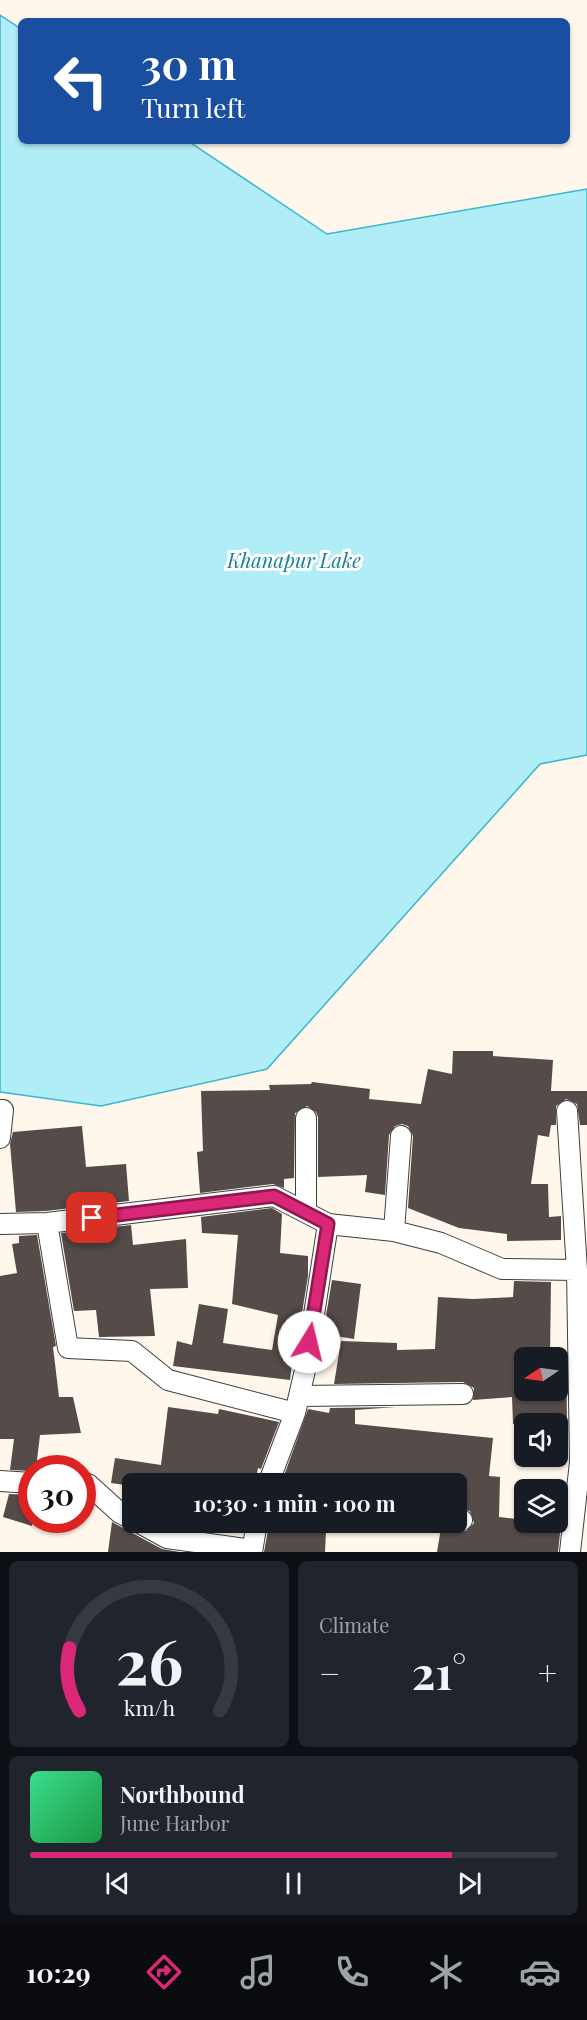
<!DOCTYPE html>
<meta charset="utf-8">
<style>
:root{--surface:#171b24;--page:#20242c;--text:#f1f3f6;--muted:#9ea1a6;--line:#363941;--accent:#db2777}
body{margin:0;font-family:"Playfair Display",serif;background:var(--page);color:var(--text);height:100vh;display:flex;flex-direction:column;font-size:22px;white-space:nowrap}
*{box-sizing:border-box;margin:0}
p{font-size:20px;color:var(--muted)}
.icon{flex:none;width:33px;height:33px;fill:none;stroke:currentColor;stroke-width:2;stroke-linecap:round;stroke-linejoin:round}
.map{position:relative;height:1552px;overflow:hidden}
.panel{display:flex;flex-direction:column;gap:9px;padding:9px;background:#0d0f14;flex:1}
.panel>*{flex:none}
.guide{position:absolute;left:18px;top:18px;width:552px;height:126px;border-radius:9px;box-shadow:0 2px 4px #0004;background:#1a4fa0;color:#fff;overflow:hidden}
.needle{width:39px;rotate:257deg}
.tools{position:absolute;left:514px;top:1347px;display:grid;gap:12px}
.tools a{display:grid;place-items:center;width:54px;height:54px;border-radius:9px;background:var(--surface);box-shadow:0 2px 4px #0004;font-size:30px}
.speed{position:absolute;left:18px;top:1455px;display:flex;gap:12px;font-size:30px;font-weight:700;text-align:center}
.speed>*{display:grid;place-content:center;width:78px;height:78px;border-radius:50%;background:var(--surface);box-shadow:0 2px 4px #0004;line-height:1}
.speed .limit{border:9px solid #d22;background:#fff;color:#111}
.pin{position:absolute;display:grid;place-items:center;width:51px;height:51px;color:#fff;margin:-26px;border-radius:12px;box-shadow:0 3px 9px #0006}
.me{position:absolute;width:66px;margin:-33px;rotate:9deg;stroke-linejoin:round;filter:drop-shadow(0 0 4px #0008)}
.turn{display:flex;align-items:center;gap:21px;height:126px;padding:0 24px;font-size:27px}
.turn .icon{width:78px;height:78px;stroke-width:2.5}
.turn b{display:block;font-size:42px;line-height:51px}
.big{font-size:45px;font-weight:700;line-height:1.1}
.panel .tile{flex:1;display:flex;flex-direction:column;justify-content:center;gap:9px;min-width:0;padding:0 21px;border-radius:9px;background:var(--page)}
.panel .dial{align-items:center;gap:0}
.dial svg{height:156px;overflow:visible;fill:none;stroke:var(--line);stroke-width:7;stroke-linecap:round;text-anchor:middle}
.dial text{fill:var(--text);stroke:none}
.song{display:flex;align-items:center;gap:18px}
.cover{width:72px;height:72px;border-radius:9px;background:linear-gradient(135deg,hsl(150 70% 55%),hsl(140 70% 35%))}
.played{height:6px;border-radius:3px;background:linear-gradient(90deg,var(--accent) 80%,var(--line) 80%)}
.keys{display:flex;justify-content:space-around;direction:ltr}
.heat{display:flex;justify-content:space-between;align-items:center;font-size:33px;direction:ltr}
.panel .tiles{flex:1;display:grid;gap:9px;grid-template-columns:1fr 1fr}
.tile:last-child{grid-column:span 2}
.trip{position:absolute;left:122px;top:1473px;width:345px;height:60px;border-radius:9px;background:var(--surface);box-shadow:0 2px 4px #0004;font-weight:700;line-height:60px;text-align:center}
.tab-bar{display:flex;height:96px;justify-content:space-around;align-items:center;background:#090b0e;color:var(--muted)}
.tab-bar .icon{width:42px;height:42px}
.tab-bar .selected{color:var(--accent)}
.tab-bar b{font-size:27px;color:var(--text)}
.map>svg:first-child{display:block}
.water{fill:#b1edf6;stroke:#38b6cd;stroke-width:1.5}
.building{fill:#554b49;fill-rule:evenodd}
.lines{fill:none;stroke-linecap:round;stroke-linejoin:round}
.street-casing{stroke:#3f3f3f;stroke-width:22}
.street{stroke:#fff;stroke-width:20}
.route-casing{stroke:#8e194d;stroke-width:15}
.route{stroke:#db2777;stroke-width:10}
.labels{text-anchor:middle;stroke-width:6;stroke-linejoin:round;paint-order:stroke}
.water-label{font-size:20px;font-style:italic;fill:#167e97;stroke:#fff}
</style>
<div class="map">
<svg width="587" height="1552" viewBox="0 0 587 1552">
<rect width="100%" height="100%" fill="#fff7ec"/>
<path class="water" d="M0,15L21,29V141H188L327,234L587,189V755L540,764L267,1069L101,1106L0,1092Z"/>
<path class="building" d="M453,1051H493V1056L553,1060L551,1091H587V1125H580L577,1104L566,1099L556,1106V1125H551L549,1137L538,1135L531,1184H548L549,1217L561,1216V1240L507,1241V1234L459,1228L408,1208L413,1136L408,1126L402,1124L395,1126L389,1135L385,1195L365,1192L367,1175L318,1177V1117L316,1112L307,1106L295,1113L294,1178L284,1179V1188L273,1184L200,1193L197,1152L203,1151L201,1091L270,1090L269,1085L311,1084L312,1082L370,1089L369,1099L421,1104L428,1069L452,1074Z
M82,1126L86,1167L126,1164L129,1201L46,1211L16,1212L10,1144L13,1132Z
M272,1208L282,1214L280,1253L308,1256V1276L299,1331H296L290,1380L173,1366L177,1341L192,1345L199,1304L228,1309L223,1343L272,1350L278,1315L232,1304L238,1235L202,1233L201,1217Z
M131,1225L133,1245L186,1239L188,1288L150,1289L155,1336L99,1337L96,1310L74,1311L61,1233Z
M37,1235L56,1346L53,1347L59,1397H73L81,1433L40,1435L36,1468H32V1471L10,1470L14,1439H0V1276L17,1273L12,1244L19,1243V1236Z
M332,1280L361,1284L354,1339L323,1334Z
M514,1281L551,1282L550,1357L566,1356L567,1422L513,1424L512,1397L473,1400L474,1388L463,1382L334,1384L341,1341L397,1343V1350L435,1349L438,1297L473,1299L513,1297ZM525,1358H558V1390H525Z
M168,1407L218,1414L219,1409L279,1422L261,1469L258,1468L255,1484H220L203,1480V1484H132V1486L111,1483L115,1458L161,1465Z
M396,1407L355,1410V1424L493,1438L489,1476L500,1477L499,1517L525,1520V1522H558V1490L544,1488H565L558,1552H437L441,1528L466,1531L474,1523L470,1511L456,1507V1484H362V1481L320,1474V1479L285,1473L308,1409L329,1413L330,1408Z
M9,1494L32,1495V1526L3,1517Z
M112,1522L162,1549L180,1552H108Z
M164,1522H205L203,1531L171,1526Z
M269,1525L326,1531L325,1552H264Z"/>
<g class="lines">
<defs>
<path id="street" d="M0,1110H3L0,1138
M567,1111L577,1270L580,1462L570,1552
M306,1118V1210
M47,1223L68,1348L132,1351L168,1380L295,1413
M0,1224L47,1223L274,1196L328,1224
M394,1231L401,1136
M299,1396L463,1394
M0,1481L32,1483
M82,1484H88L120,1513L132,1519
M268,1484L295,1413L306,1366L328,1224L394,1231L441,1243L502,1269L577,1270
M456,1519L462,1520
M138,1522L167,1538L252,1550
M252,1552L257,1522"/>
</defs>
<use href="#street" class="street-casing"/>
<use href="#street" class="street"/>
</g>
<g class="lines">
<defs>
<path id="route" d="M92,1218L274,1196L328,1224L309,1342"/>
</defs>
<use href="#route" class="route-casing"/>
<use href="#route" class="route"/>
</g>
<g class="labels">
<g class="water-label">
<text x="294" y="568">Khanapur Lake</text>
</g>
</g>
</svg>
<div class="tools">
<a><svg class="needle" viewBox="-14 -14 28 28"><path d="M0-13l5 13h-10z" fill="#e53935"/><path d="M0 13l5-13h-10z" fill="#9ea1a6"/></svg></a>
<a><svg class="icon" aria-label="sound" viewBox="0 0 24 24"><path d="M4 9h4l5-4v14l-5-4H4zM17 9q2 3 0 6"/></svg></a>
<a><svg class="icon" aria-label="layers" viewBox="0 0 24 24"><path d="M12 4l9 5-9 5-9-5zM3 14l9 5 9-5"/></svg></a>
</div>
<div class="speed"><div class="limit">30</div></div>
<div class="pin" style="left:92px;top:1218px;background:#d93025"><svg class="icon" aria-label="arrive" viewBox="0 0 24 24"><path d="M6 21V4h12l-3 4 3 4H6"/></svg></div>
<svg class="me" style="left:309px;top:1342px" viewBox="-20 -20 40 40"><circle r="19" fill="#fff"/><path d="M0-13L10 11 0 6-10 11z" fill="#db2777"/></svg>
<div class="trip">10:30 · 1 min · 100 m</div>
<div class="guide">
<div class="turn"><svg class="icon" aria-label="left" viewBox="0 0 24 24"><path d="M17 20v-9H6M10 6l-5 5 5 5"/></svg><div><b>30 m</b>Turn left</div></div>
</div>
</div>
<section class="panel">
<div class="tiles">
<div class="tile dial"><svg viewBox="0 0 100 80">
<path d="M14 69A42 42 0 1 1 86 69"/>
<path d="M14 69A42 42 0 0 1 9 37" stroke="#db2777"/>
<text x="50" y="56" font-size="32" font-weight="700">26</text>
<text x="50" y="72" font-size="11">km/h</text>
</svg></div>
<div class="tile"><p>Climate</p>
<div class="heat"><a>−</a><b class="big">21°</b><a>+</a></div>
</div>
<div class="tile">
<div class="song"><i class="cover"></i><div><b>Northbound</b><p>June Harbor</p></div></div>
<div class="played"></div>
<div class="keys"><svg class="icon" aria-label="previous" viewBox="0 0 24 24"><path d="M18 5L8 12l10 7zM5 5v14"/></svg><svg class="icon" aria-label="pause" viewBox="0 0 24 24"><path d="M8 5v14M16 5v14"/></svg><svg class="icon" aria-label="next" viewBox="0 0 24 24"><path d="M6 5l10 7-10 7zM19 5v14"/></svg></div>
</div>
</div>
</section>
<nav class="tab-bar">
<b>10:29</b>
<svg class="icon selected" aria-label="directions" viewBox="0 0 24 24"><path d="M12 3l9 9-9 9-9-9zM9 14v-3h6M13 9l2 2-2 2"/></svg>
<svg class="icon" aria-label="music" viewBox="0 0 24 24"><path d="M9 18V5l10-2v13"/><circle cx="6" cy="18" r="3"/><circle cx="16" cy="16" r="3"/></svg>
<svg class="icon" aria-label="phone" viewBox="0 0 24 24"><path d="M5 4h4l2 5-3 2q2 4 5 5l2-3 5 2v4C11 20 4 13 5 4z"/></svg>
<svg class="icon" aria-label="climate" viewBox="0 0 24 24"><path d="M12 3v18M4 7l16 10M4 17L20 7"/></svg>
<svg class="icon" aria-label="car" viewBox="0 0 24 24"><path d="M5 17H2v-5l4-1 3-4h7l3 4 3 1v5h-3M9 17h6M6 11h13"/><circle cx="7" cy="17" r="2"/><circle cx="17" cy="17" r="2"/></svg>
</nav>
